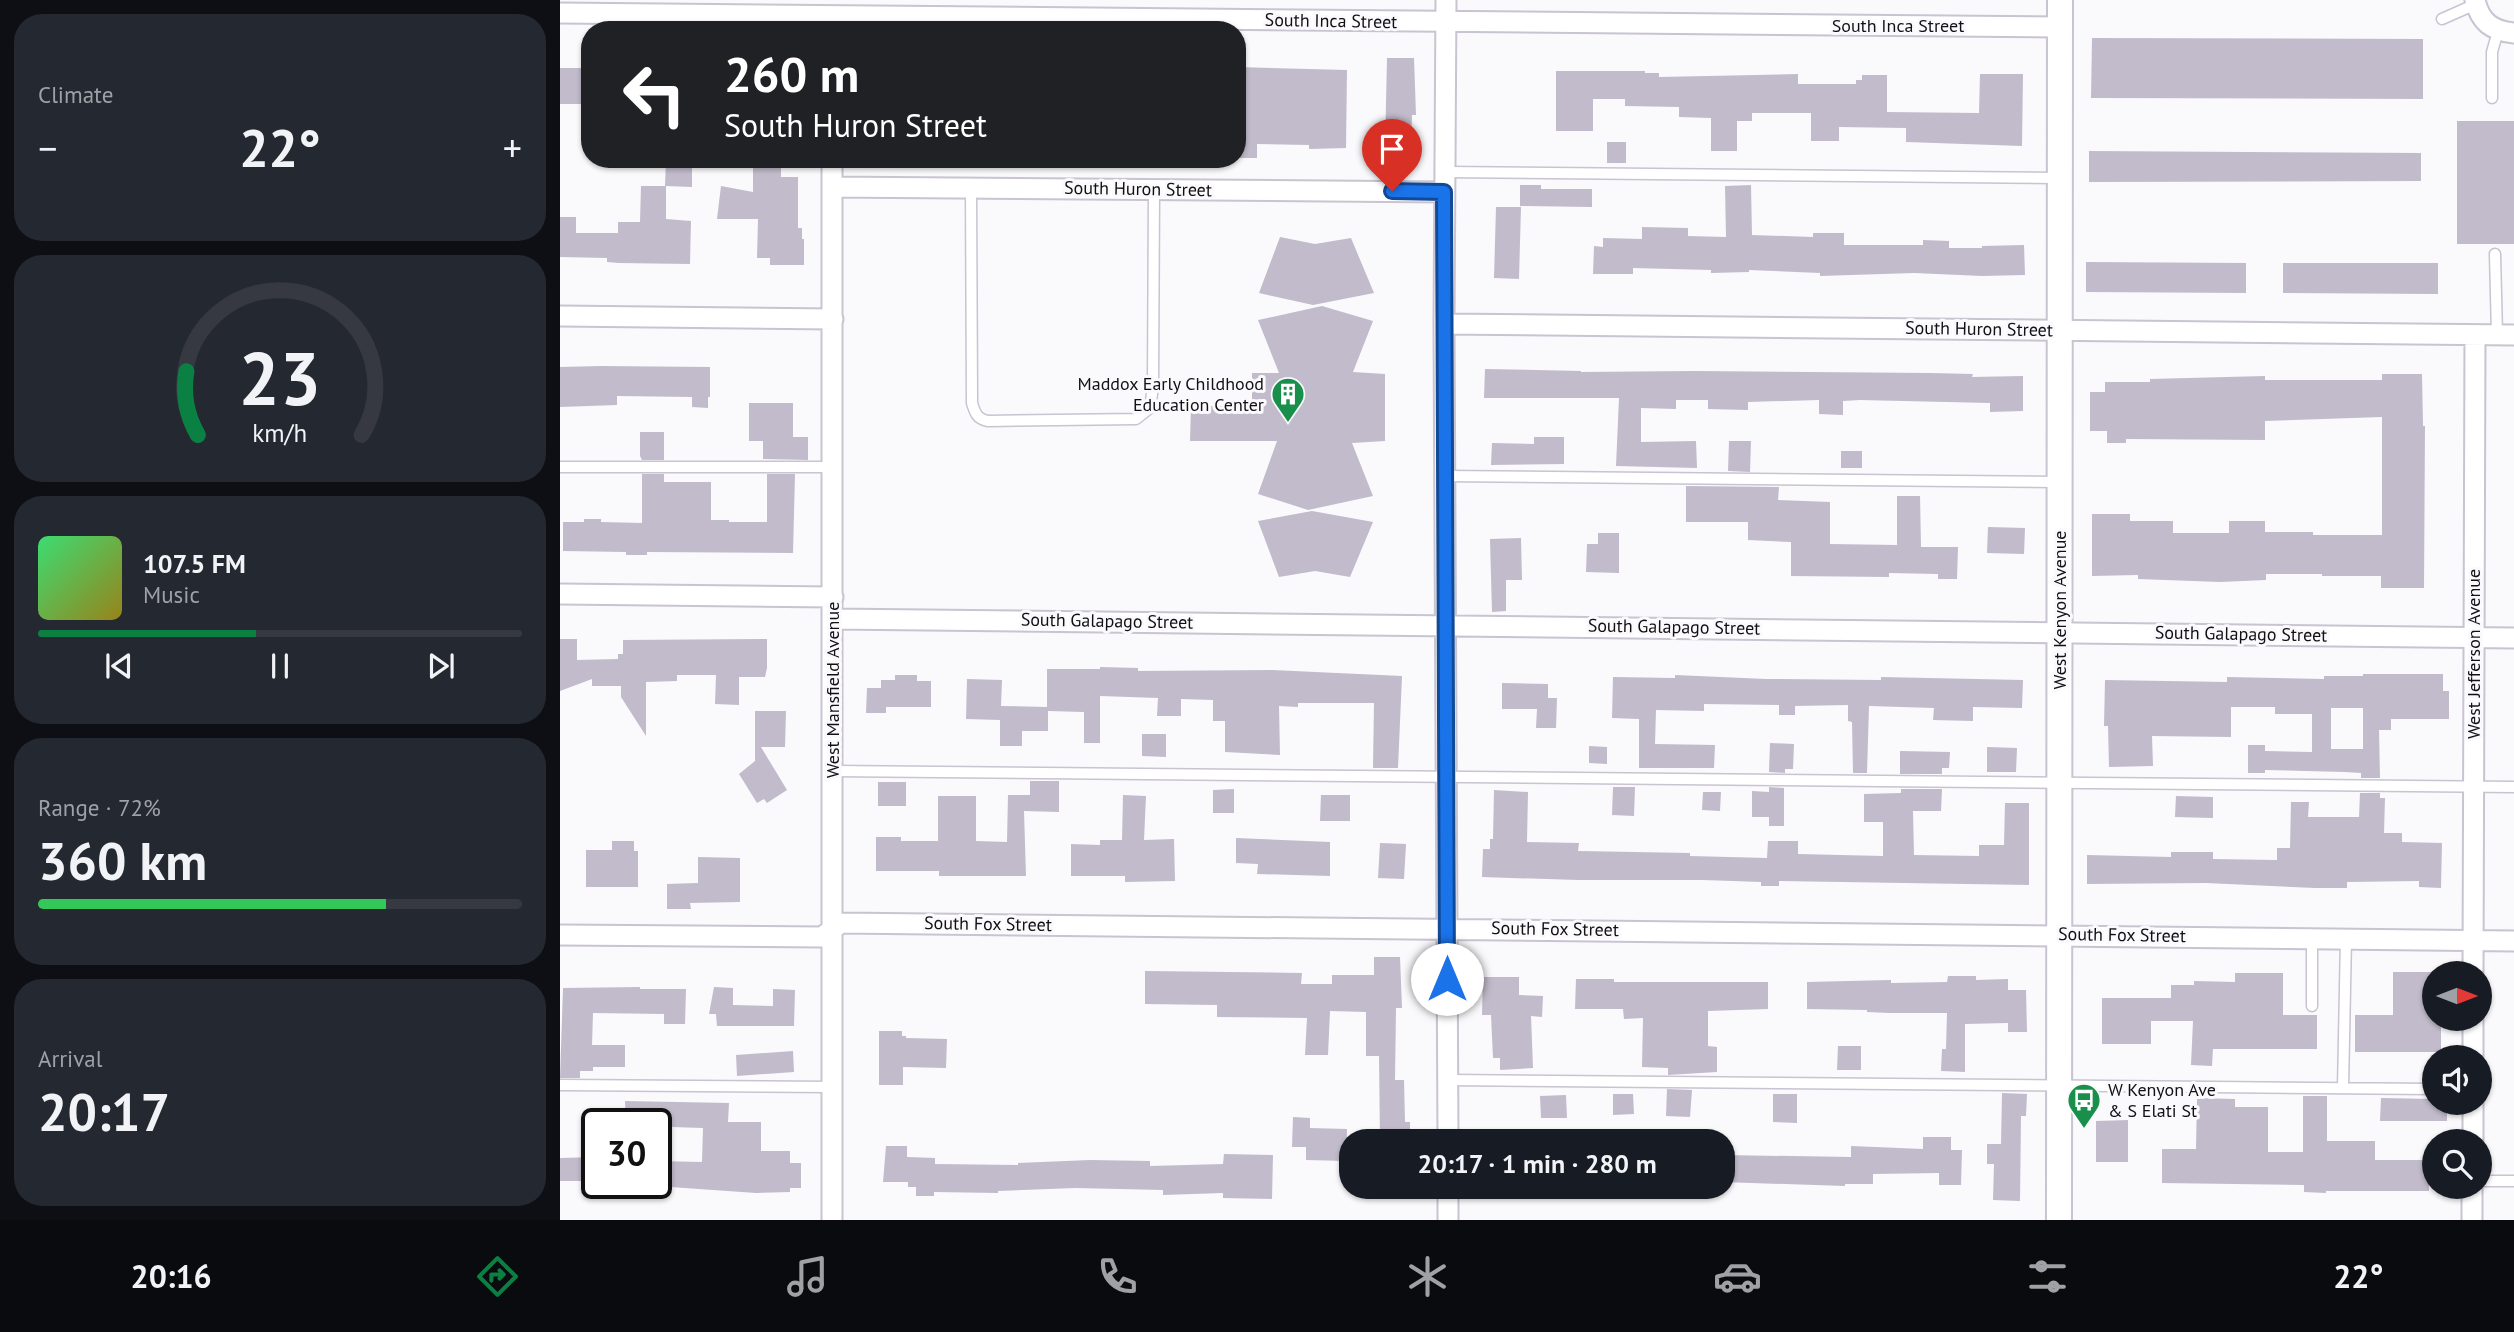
<!DOCTYPE html>
<meta charset="utf-8">
<style>
:root{--surface:#171b24;--page:#242831;--text:#f1f3f6;--muted:#9ea1a6;--line:#363941;--accent:#0b8043}
body{margin:0;font-family:"PT Sans",sans-serif;background:var(--page);color:var(--text);height:100vh;display:flex;flex-direction:column;font-size:26px;white-space:nowrap}
*{box-sizing:border-box;margin:0}
p{font-size:23px;color:var(--muted)}
.icon{flex:none;width:38px;height:38px;fill:none;stroke:currentColor;stroke-width:2;stroke-linecap:round;stroke-linejoin:round}
.map{position:relative;flex:1;overflow:hidden}
.side{display:flex;flex-direction:column;gap:14px;padding:14px;background:#0d0f14;width:560px}
.side>*{flex:none}
.hud{position:absolute;left:21px;top:21px;width:665px;height:147px;border-radius:28px;box-shadow:0 2px 5px #0004;background:#202124;color:#fff;overflow:hidden}
.needle{width:46px;rotate:90deg}
.tools{position:absolute;left:1862px;top:961px;display:grid;gap:14px}
.tools a{display:grid;place-items:center;width:70px;height:70px;border-radius:50%;background:var(--surface);box-shadow:0 2px 5px #0004;font-size:35px}
.speed{position:absolute;left:21px;top:1108px;display:flex;gap:14px;font-size:35px;font-weight:700;text-align:center}
.speed>*{display:grid;place-content:center;width:91px;height:91px;border-radius:50%;background:var(--surface);box-shadow:0 2px 5px #0004;line-height:1}
.speed .limit{border:4px solid #111;border-radius:10px;background:#fff;color:#111}
.pin{position:absolute;display:grid;place-items:center;width:60px;height:60px;color:#fff;margin:-72px -30px;border-radius:50% 50% 50% 0;rotate:-45deg;box-shadow:0 0 7px #0007}
.pin .icon{rotate:45deg}
.me{position:absolute;width:77px;margin:-38px;rotate:0deg;stroke-linejoin:round;filter:drop-shadow(0 0 5px #0008)}
.turn{display:flex;align-items:center;gap:24px;height:147px;padding:0 28px;font-size:32px}
.turn .icon{width:91px;height:91px;stroke-width:2.5}
.turn b{display:block;font-size:49px;line-height:60px}
.big{font-size:52px;font-weight:700;line-height:1.1}
.side .card{flex:1;display:flex;flex-direction:column;justify-content:center;gap:10px;min-width:0;padding:0 24px;border-radius:28px;background:var(--page)}
.side .dial{align-items:center;gap:0}
.dial svg{height:182px;overflow:visible;fill:none;stroke:var(--line);stroke-width:7;stroke-linecap:round;text-anchor:middle}
.dial text{fill:var(--text);stroke:none}
.song{display:flex;align-items:center;gap:21px}
.cover{width:84px;height:84px;border-radius:10px;background:linear-gradient(135deg,hsl(140 70% 55%),hsl(50 70% 35%))}
.played{height:7px;border-radius:4px;background:linear-gradient(90deg,var(--accent) 45%,var(--line) 45%)}
.keys{display:flex;justify-content:space-around;direction:ltr}
.heat{display:flex;justify-content:space-between;align-items:center;font-size:38px;direction:ltr}
.charge{height:10px;border-radius:5px;background:linear-gradient(90deg,#34c759 72%,var(--line) 0)}
.trip{position:absolute;left:779px;top:1129px;width:396px;height:70px;border-radius:28px;background:var(--surface);box-shadow:0 2px 5px #0004;font-weight:700;line-height:70px;text-align:center}
.tabs{display:flex;height:112px;justify-content:space-around;align-items:center;background:#090b0e;color:var(--muted)}
.tabs .icon{width:49px;height:49px}
.tabs .current{color:var(--accent)}
.tabs b{font-size:32px;color:var(--text)}
main{display:flex;flex:1;min-height:0}
.map>svg:first-child{display:block}
.building{fill:#c2bbcb;fill-rule:evenodd}
.lines{fill:none;stroke-linecap:round;stroke-linejoin:round}
.service-casing{stroke:#c9c3d2;stroke-width:13}
.minor-casing{stroke:#c9c3d2;stroke-width:23}
.tertiary-casing{stroke:#c9c3d2;stroke-width:28}
.service{stroke:#fff;stroke-width:10}
.minor{stroke:#fff;stroke-width:19}
.tertiary{stroke:#fff;stroke-width:24}
.route-casing{stroke:#114b97;stroke-width:18}
.route{stroke:#1a73e8;stroke-width:12}
.labels{text-anchor:middle;stroke-width:6;stroke-linejoin:round;paint-order:stroke}
.street-label{font-size:18px;fill:#121015;stroke:#faf9fc}
.poi-label{font-size:18px;fill:#121015;stroke:#faf9fc;text-anchor:end}
</style>
<main>
<section class="side">
<div class="card"><p>Climate</p>
<div class="heat"><a>−</a><b class="big">22°</b><a>+</a></div>
</div>
<div class="card dial"><svg viewBox="0 0 100 80">
<path d="M14 69A42 42 0 1 1 86 69"/>
<path d="M14 69A42 42 0 0 1 9 41" stroke="#0b8043"/>
<text x="50" y="56" font-size="32" font-weight="700">23</text>
<text x="50" y="72" font-size="11">km/h</text>
</svg></div>
<div class="card">
<div class="song"><i class="cover"></i><div><b>107.5 FM</b><p>Music</p></div></div>
<div class="played"></div>
<div class="keys"><svg class="icon" aria-label="previous" viewBox="0 0 24 24"><path d="M18 5L8 12l10 7zM5 5v14"/></svg><svg class="icon" aria-label="pause" viewBox="0 0 24 24"><path d="M8 5v14M16 5v14"/></svg><svg class="icon" aria-label="next" viewBox="0 0 24 24"><path d="M6 5l10 7-10 7zM19 5v14"/></svg></div>
</div>
<div class="card"><p>Range · 72%</p><b class="big">360 km</b><div class="charge"></div></div>
<div class="card"><p>Arrival</p><b class="big">20:17</b></div>
</section>
<div class="map">
<svg width="1954" height="1220" viewBox="0 0 1954 1220">
<rect width="100%" height="100%" fill="#faf9fc"/>
<path class="building" d="M1532,38L1863,39V99L1531,98Z
M827,58H854L856,115H852L851,149L825,148Z
M677,67L787,70L786,148L749,149V145L697,144V158H677Z
M0,68H21V104H0Z
M996,71H1085V73H1099V77L1238,74V84H1296V80H1302V75H1327V112L1419,113L1420,74H1463L1462,146L1346,142V128L1279,127V141H1251V113H1192V121H1177V151H1151V118L1119,117V107L1065,106V99H1033V131H996Z
M1897,121H1954V244H1897Z
M1047,142H1066V163H1047Z
M1529,151L1861,153V181L1529,182Z
M106,159H132V187L106,186V219L131,221L130,264L59,263L47,262V258L0,257V217H16V233H58V222H80L81,186H105Z
M193,159H221V177H238V228H242V239H244V265H210V258H197L198,219H157L161,186L193,192Z
M960,185H981V189H1032V207L960,206Z
M1191,185L1192,235L1253,237V233H1284V245H1363V240L1389,241V248H1422V246L1464,245L1465,275L1422,276L1354,273L1260,276V273L1189,270V272L1151,273V270L1073,268V274H1033L1034,246L1043,247V238L1082,239V227L1128,228V236L1166,237L1165,186Z
M936,207H961L959,279L934,278Z
M720,237L755,244L791,238L814,293L753,305L699,293Z
M1526,262L1686,263V293L1526,292Z
M1723,263H1878V294L1723,293Z
M762,306L813,321L793,372L825,374V441L792,443L813,496L748,510L698,494L717,441H630L631,406H692V373H719L698,320Z
M41,366L150,367V397H148V408L132,407V397L57,396V405L0,407V367Z
M925,369L1021,371V372L1134,371L1370,373L1413,374L1412,377L1463,376V411L1430,412V403L1300,400L1283,401V415L1259,414V400L1188,402V410L1148,409V400H1116V409L1081,408V442L1136,441L1137,468L1056,466L1059,398H924Z
M1822,374H1862L1863,426H1865L1864,588H1821V576H1762V574H1706V580L1660,582L1578,579V575L1532,576V514H1570V521H1613V533H1669V521H1705V532H1753V535H1822V417L1705,421V440L1566,439V443H1547V431H1530V392H1545V382H1590V379L1705,376V380H1822Z
M189,403H233V437H248V460L203,459V441H189Z
M80,432H104V460H82L80,456Z
M974,437H1004V464L931,465L932,443L974,444Z
M1169,441H1191L1190,472L1168,471Z
M1281,451H1302V468H1281Z
M82,474H104V482H151V520H169V522H207V474H235L233,553L87,552V555H66V552L3,551V522H24V519H41V522L82,523Z
M1126,486L1219,487L1218,500L1270,502V544L1337,545V496H1360L1361,547H1398L1397,579H1378V574L1329,573V577L1231,576V542L1188,540V522H1126Z
M752,511L813,522L790,577L755,571L719,577L698,521Z
M1428,527L1465,528L1464,554L1427,553Z
M1038,533H1059V573L1026,572L1027,544H1038Z
M961,538L962,580H946V611L932,612L930,539Z
M0,639H17V660L58,659V654H63V640L207,639V668L205,677H179V705L155,704L156,675H117V681L86,682V736L61,697V686H32V679L0,691Z
M540,667L578,668V671L712,670L842,676L838,768H813L814,703H738V707L719,706L720,755L665,752V721H653V700L621,699V716H597L598,698L540,696V743H524V712L488,711V731H462V746H440V720L406,719L407,679L442,680L441,706L487,707V669H540Z
M1803,674H1883V691H1889V719H1831V730H1819L1820,778H1801V773L1785,772L1705,770V773H1688V745H1705V751L1752,752V714H1715V707H1671V737L1592,736L1593,766L1549,767L1548,726H1544L1545,680L1667,682V677L1764,679V676H1803ZM1771,708H1803V749H1771Z
M335,675H357V681H371V707H326V713H306L307,688H321V680H335Z
M1115,675L1206,679L1321,680V677L1463,680L1462,708L1413,707V721L1373,720L1374,708L1309,706L1307,773H1293L1292,722L1288,721V705L1235,706V715H1219V705L1144,704V711L1096,710L1095,744L1155,745L1154,768H1079V719L1052,718L1053,677L1115,678Z
M942,683L988,684V698H997L996,728H976L977,709H942Z
M195,711H226L225,747H201L227,790L207,803L204,799L197,803L179,774L195,761Z
M582,734H606V757L582,756Z
M1210,743L1234,744L1233,769H1225V773L1209,772Z
M1029,746L1047,747V764L1029,763Z
M1427,747L1457,748L1456,772H1427Z
M1340,751L1390,752L1389,768H1382V774H1340Z
M470,781H499V812L464,811L466,876H379V871H316V837H341V841H378V796H416V841L447,842L448,795H470Z
M318,782H346V806H318Z
M1053,787H1075L1074,816L1052,815Z
M1209,787L1224,788V826H1209V817H1192V791L1209,792Z
M674,789V813H653V790Z
M1341,789H1382L1381,811H1353L1354,855L1419,856V845H1444L1445,803H1469V885L1219,881V886H1201V882L1143,880H1018L922,877L923,849H930V839H933L934,790L968,792L967,842L1019,843L1018,851L1130,853V856L1207,858L1208,841H1238V854L1323,856V822H1304V794L1341,793Z
M1143,792H1161L1160,811L1142,810Z
M1800,793H1820V798H1825L1824,833H1842V842L1882,843L1881,888L1859,887V881L1787,882V888H1755L1646,883L1527,884V855L1611,857V852H1653V859L1717,860V848H1730L1731,802H1749L1748,817H1799Z
M563,795L586,796L584,840L614,839L615,881L565,882V876H511V844L540,845V840H562Z
M761,795H790V821H760Z
M1616,796L1653,797V818L1615,817Z
M676,838L770,842V876L697,874L698,864L676,863Z
M52,841H74V851H78V887H26V850H52Z
M820,843L846,844L844,879L818,878Z
M138,857L180,858V902L130,903L131,909H107V884L138,883Z
M814,957H840L842,1008H836L835,1080H844L845,1122H850V1141H820L819,1056H806V1012L770,1011L768,1055H745L747,1018L657,1017V1005L585,1004V971L742,973L741,984H772V975H814Z
M1833,972H1874V1018H1881V1052H1795V1015H1833Z
M1675,973H1723V1015H1757V1049H1653L1652,1066L1631,1065L1633,1021H1591V1044H1542V998H1611V985H1634V981L1675,982Z
M1388,976H1416V980L1448,979V990H1466L1467,1032H1448V1023L1405,1024V1072L1381,1071L1382,1049H1386L1387,1013H1329L1307,1012V1010L1247,1009V982L1331,980V983L1387,982Z
M923,977H959V995L983,996L982,1017L971,1016L973,1068L940,1070V1058H933L931,1015H922Z
M1016,979H1054V982H1208V1009L1148,1011V1046L1157,1047V1072L1108,1075V1068L1082,1067L1083,1018L1064,1019L1063,1009H1015Z
M80,987V989H126L125,1024H104V1014L33,1013L32,1045H65V1067H33V1071H20V1078H0L3,988Z
M154,987L173,988V1005L213,1006V989L235,990L234,1026H157L156,1014H149Z
M319,1031H342V1036H346V1038L387,1039L386,1068L343,1067V1085H319Z
M1278,1046H1301V1070H1277Z
M233,1051L234,1072L177,1076L176,1055Z
M1107,1089L1132,1090L1130,1117L1106,1116Z
M1442,1093L1467,1094L1466,1116H1461L1460,1201L1433,1200L1434,1164H1427V1144H1441Z
M1053,1094H1073L1074,1114L1053,1115Z
M1213,1094H1237V1123L1213,1122Z
M1006,1095L1007,1118H981L980,1096Z
M1743,1096H1767V1141H1815V1160H1868L1869,1191H1766V1193L1744,1192V1185L1602,1183V1149H1636L1637,1098L1675,1099V1107H1708V1152H1743Z
M1821,1098L1874,1099V1102H1887V1121H1820Z
M65,1101L169,1103L168,1122H201V1151H230V1163H241V1188H230V1192L196,1193L96,1186V1161L142,1162L143,1128L112,1127V1124H66Z
M733,1117L750,1118V1128L787,1129L786,1161L746,1160V1147H732Z
M1568,1120V1162H1536V1121Z
M1363,1137H1391V1150H1402L1401,1185H1379V1173L1313,1174V1184H1285V1186L1162,1182V1155L1291,1157V1146L1363,1149Z
M326,1146H347V1157L375,1158V1164L458,1165V1163L530,1160L590,1161V1166L663,1164L664,1154L713,1155L712,1199L663,1198V1193L603,1195V1190L515,1188L438,1191V1193L374,1192V1196H356V1187H348V1182H323Z
M37,1157V1181H0V1158Z"/>
<g class="lines">
<defs>
<path id="service" d="M1882,19L1916,4
M1932,98V52L1938,31
M884,172L1499,178
M411,187L412,403C415,413 417,419 428,421L576,419L590,408L593,387L594,189
M1935,254L1937,335
M0,467H273
M884,476L1499,482
M273,771L1954,787
M1752,938V1006
M888,1080L1874,1089
M0,1085L272,1087
M1783,1088L1786,938
M1920,1181H1954"/>
<path id="minor" d="M886,0L884,324L888,1141
M1915,0C1920,22 1932,31 1954,33
M0,13L1499,27
M272,159V1220
M272,187L884,192
M0,316L273,319
M884,324L1954,335
M0,594L273,597
M273,619L1954,638
M0,935L262,937L281,923L1954,941
M1913,973L1915,335
M1913,1057V1018
M1913,1141V1102
M888,1186V1220
M1912,1220V1186"/>
<path id="tertiary" d="M1499,1220L1500,0"/>
</defs>
<use href="#service" class="service-casing"/>
<use href="#minor" class="minor-casing"/>
<use href="#tertiary" class="tertiary-casing"/>
<use href="#service" class="service"/>
<use href="#minor" class="minor"/>
<use href="#tertiary" class="tertiary"/>
</g>
<g class="lines">
<defs>
<path id="route" d="M832,191L884,192L887,979"/>
</defs>
<use href="#route" class="route-casing"/>
<use href="#route" class="route"/>
</g>
<defs>
<symbol id="building-pin" viewBox="-11 -11 22 30"><path d="M0 17L-7.5 6A9.5 9.5 0 1 1 7.5 6Z" fill="#18904b" stroke="#faf9fc"/><path d="M-4-6H4V6H1V3H-1V6H-4ZM-2.5-4.3h1.7v1.8h-1.7ZM.8-4.3h1.7v1.8H.8ZM-2.5-1h1.7V.8h-1.7ZM.8-1h1.7V.8H.8Z" fill="#fff"/></symbol>
<symbol id="bus-pin" viewBox="-11 -11 22 30"><path d="M0 17L-7.5 6A9.5 9.5 0 1 1 7.5 6Z" fill="#18904b" stroke="#faf9fc"/><path d="M-5-6H5V4H4V6H2V4H-2V6H-4V4H-5ZM-3.5-4V0h7V-4ZM-3.5 1.2v1.5H-2V1.2ZM2 1.2v1.5H3.5V1.2Z" fill="#fff"/></symbol>
</defs>
<g fill-rule="evenodd">
<use href="#building-pin" x="709" y="375" width="38" height="52"/>
<use href="#bus-pin" x="1505" y="1081" width="38" height="52"/>
</g>
<g class="labels">
<g class="street-label">
<text transform="translate(771 21) rotate(1)" y="6">South Inca Street</text>
<text x="1338" y="32">South Inca Street</text>
<text transform="translate(578 189) rotate(1)" y="6">South Huron Street</text>
<text transform="translate(1419 329) rotate(1)" y="6">South Huron Street</text>
<text transform="translate(1500 610) rotate(-90)" y="6">West Kenyon Avenue</text>
<text transform="translate(547 621) rotate(1)" y="6">South Galapago Street</text>
<text transform="translate(1114 627) rotate(1)" y="6">South Galapago Street</text>
<text transform="translate(1681 634) rotate(1)" y="6">South Galapago Street</text>
<text transform="translate(1914 654) rotate(-90)" y="6">West Jefferson Avenue</text>
<text transform="translate(273 690) rotate(-90)" y="6">West Mansfield Avenue</text>
<text transform="translate(428 924) rotate(1)" y="6">South Fox Street</text>
<text transform="translate(995 929) rotate(1)" y="6">South Fox Street</text>
<text transform="translate(1562 935) rotate(1)" y="6">South Fox Street</text>
</g>
<g class="poi-label">
<text x="704" y="390">Maddox Early Childhood<tspan x="704" dy="21">Education Center</tspan></text>
<text x="1548" y="1096" text-anchor="start">W Kenyon Ave<tspan x="1548" dy="21">&amp; S Elati St</tspan></text>
</g>
</g>
</svg>
<div class="tools">
<a><svg class="needle" viewBox="-14 -14 28 28"><path d="M0-13l5 13h-10z" fill="#e53935"/><path d="M0 13l5-13h-10z" fill="#9ea1a6"/></svg></a>
<a><svg class="icon" aria-label="sound" viewBox="0 0 24 24"><path d="M4 9h4l5-4v14l-5-4H4zM17 9q2 3 0 6"/></svg></a>
<a><svg class="icon" aria-label="search" viewBox="0 0 24 24"><circle cx="10" cy="10" r="6"/><path d="M15 15l6 6"/></svg></a>
</div>
<div class="speed"><div class="limit">30</div></div>
<div class="pin" style="left:832px;top:191px;background:#d93025"><svg class="icon" aria-label="arrive" viewBox="0 0 24 24"><path d="M6 21V4h12l-3 4 3 4H6"/></svg></div>
<svg class="me" style="left:887px;top:979px" viewBox="-20 -20 40 40"><circle r="19" fill="#fff"/><path d="M0-13L10 11 0 6-10 11z" fill="#1a73e8"/></svg>
<div class="trip">20:17 · 1 min · 280 m</div>
<div class="hud">
<div class="turn"><svg class="icon" aria-label="left" viewBox="0 0 24 24"><path d="M17 20v-9H6M10 6l-5 5 5 5"/></svg><div><b>260 m</b>South Huron Street</div></div>
</div>
</div>
</main>
<nav class="tabs">
<b>20:16</b>
<svg class="icon current" aria-label="directions" viewBox="0 0 24 24"><path d="M12 3l9 9-9 9-9-9zM9 14v-3h6M13 9l2 2-2 2"/></svg>
<svg class="icon" aria-label="music" viewBox="0 0 24 24"><path d="M9 18V5l10-2v13"/><circle cx="6" cy="18" r="3"/><circle cx="16" cy="16" r="3"/></svg>
<svg class="icon" aria-label="phone" viewBox="0 0 24 24"><path d="M5 4h4l2 5-3 2q2 4 5 5l2-3 5 2v4C11 20 4 13 5 4z"/></svg>
<svg class="icon" aria-label="climate" viewBox="0 0 24 24"><path d="M12 3v18M4 7l16 10M4 17L20 7"/></svg>
<svg class="icon" aria-label="car" viewBox="0 0 24 24"><path d="M5 17H2v-5l4-1 3-4h7l3 4 3 1v5h-3M9 17h6M6 11h13"/><circle cx="7" cy="17" r="2"/><circle cx="17" cy="17" r="2"/></svg>
<svg class="icon" aria-label="filters" viewBox="0 0 24 24"><path d="M4 7h16M4 17h16"/><circle cx="9" cy="7" r="2"/><circle cx="15" cy="17" r="2"/></svg>
<b>22°</b>
</nav>
